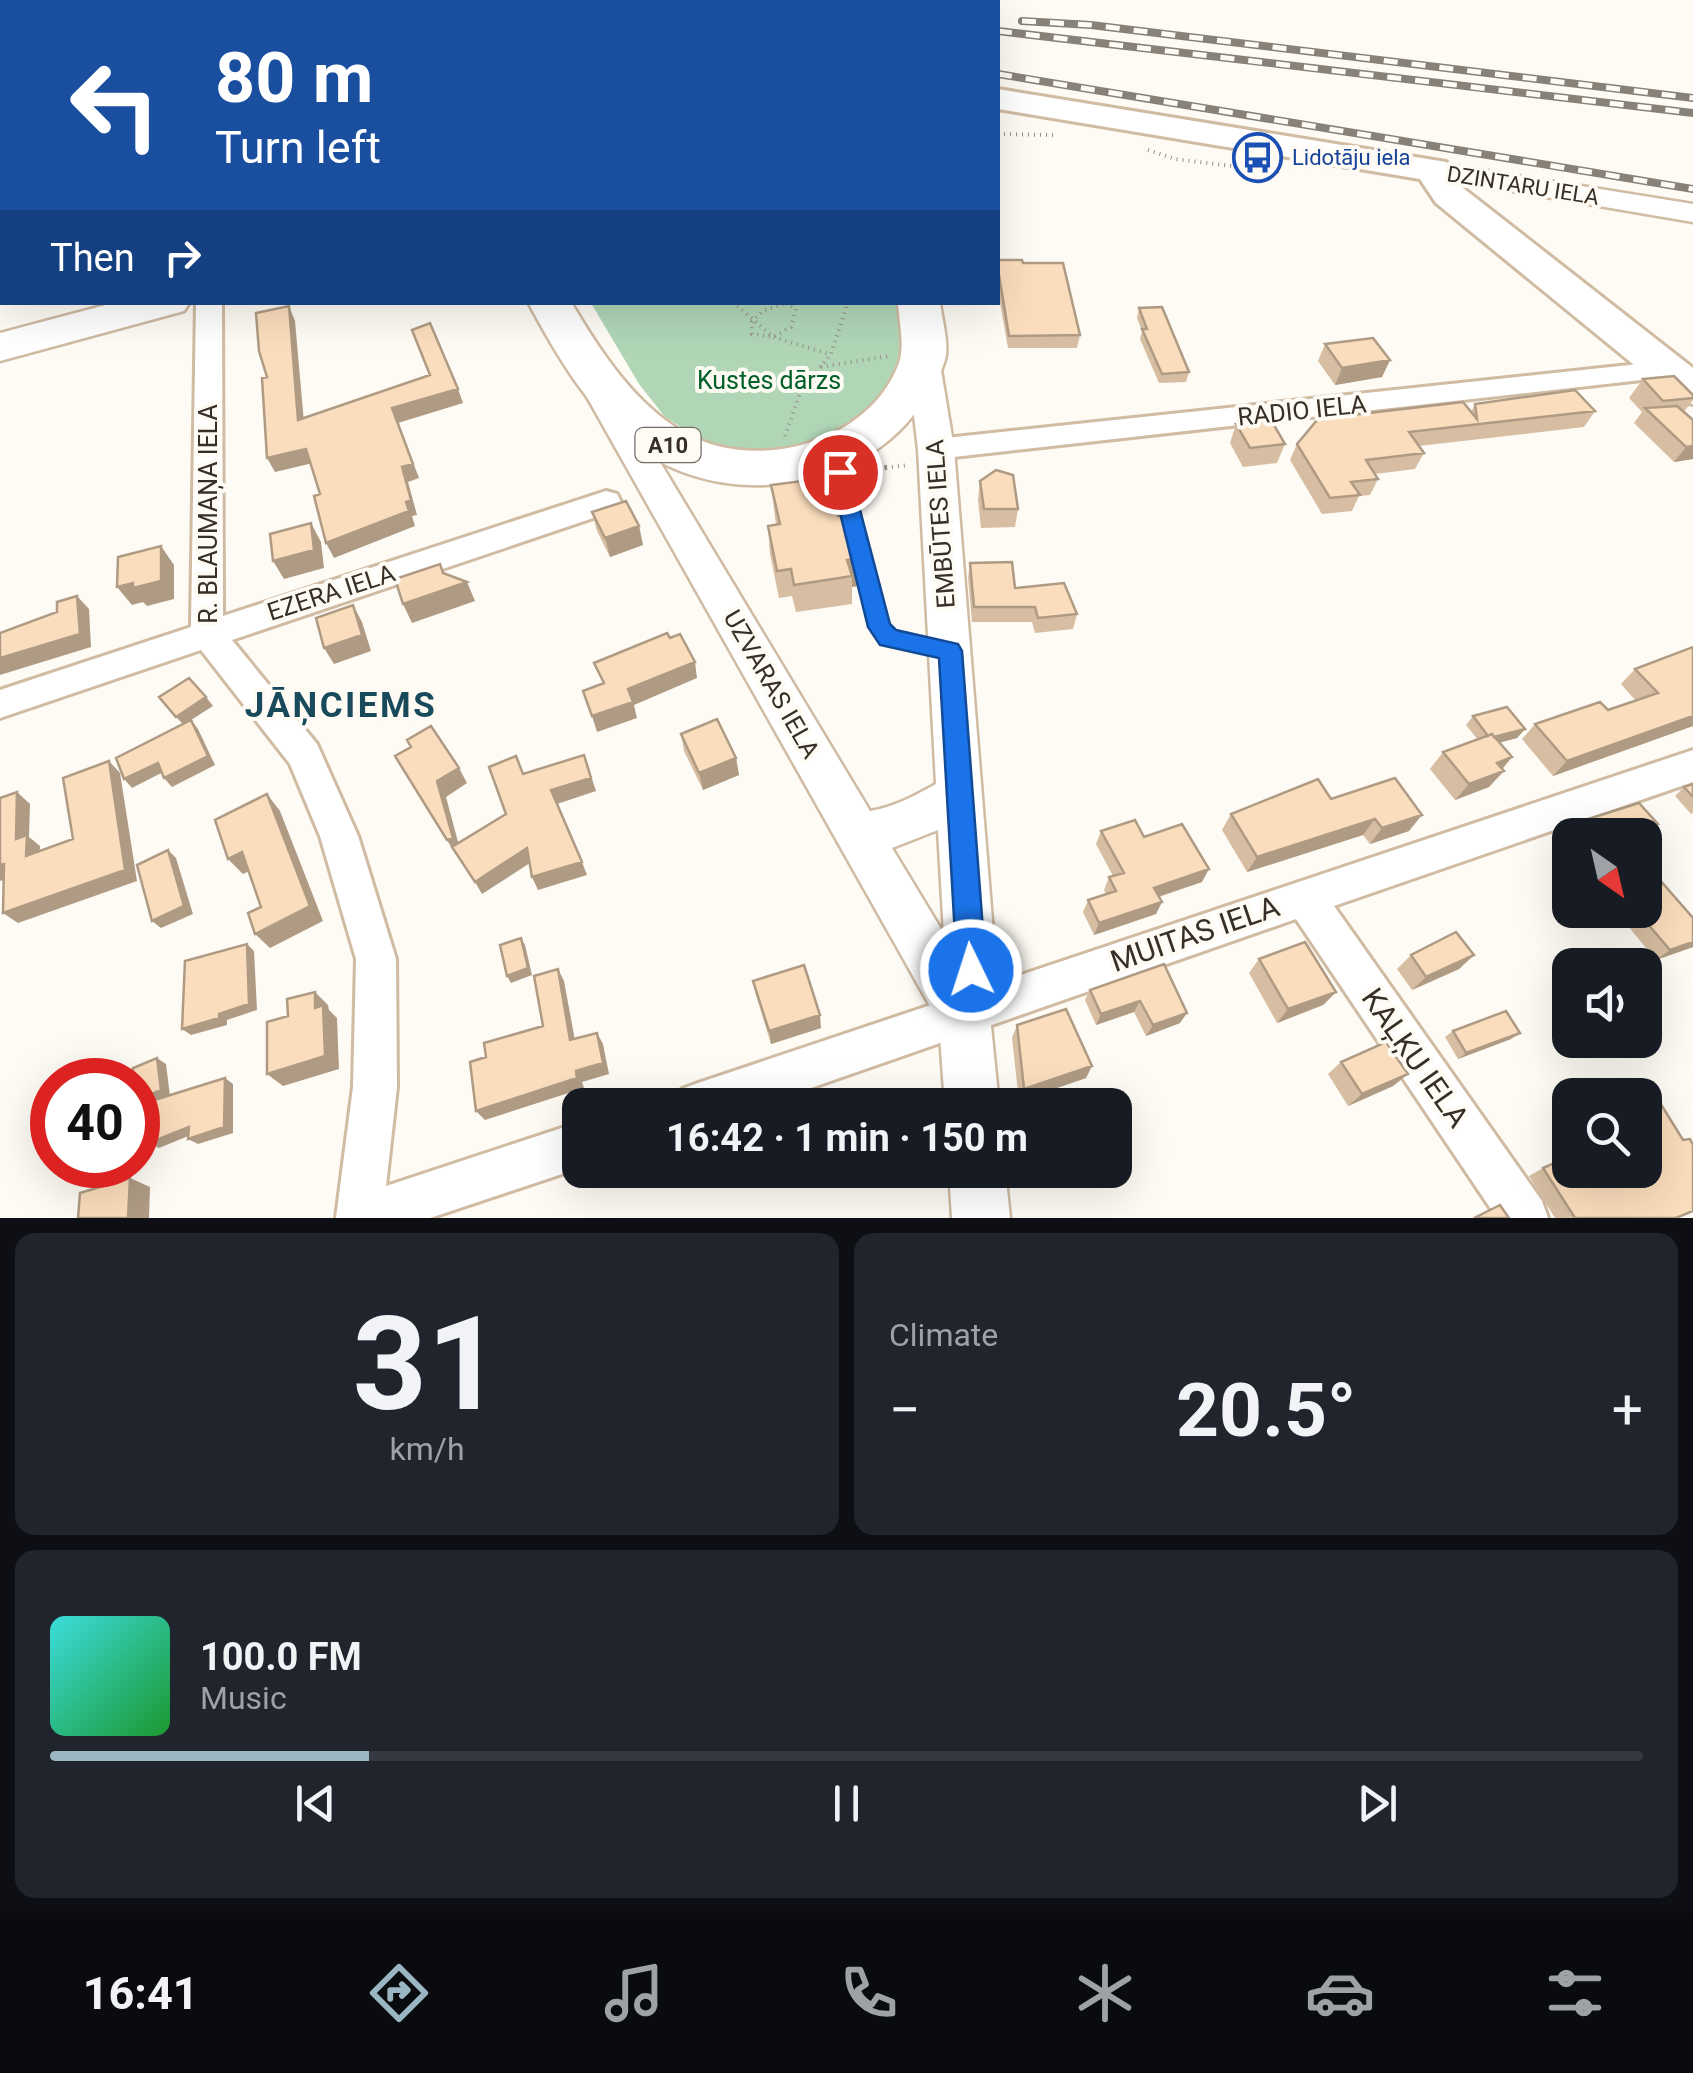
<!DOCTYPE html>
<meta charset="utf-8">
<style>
:root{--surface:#171b24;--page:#20242c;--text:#f1f3f6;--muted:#9ea1a6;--line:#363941;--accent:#9ab6c2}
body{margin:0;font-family:Roboto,sans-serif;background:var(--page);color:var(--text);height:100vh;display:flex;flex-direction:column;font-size:38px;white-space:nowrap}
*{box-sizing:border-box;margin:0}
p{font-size:32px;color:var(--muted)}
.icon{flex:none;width:55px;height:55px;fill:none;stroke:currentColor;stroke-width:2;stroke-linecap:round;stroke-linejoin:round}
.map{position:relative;height:1218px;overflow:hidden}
.sheet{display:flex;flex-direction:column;gap:15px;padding:15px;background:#0d0f14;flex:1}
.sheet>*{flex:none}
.top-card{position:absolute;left:0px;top:0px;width:1000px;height:305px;box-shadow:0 10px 40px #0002;background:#1a4fa0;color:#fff;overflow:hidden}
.needle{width:65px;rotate:146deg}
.fabs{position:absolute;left:1552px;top:818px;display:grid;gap:20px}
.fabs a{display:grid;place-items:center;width:110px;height:110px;border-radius:20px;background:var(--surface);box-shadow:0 10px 40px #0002;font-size:50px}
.speed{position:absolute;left:30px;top:1058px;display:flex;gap:20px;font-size:50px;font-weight:700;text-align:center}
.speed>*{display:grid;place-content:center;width:130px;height:130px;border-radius:50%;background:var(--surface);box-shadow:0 10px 40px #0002;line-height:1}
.speed .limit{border:15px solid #d22;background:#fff;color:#111}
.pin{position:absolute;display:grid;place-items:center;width:85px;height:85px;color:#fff;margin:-42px;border:5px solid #fff;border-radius:50%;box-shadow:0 2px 10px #0007}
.me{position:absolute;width:110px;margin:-55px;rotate:356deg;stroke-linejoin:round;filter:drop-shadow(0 0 8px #0008)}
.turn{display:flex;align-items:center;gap:35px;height:210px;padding:0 50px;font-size:45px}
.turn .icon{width:130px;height:130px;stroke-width:2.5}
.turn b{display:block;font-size:70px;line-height:85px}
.then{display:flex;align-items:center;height:95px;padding:0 50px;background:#0003;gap:20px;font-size:38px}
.big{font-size:75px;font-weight:700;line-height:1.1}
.sheet .widget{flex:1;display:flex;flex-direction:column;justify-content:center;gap:15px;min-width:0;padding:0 35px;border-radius:20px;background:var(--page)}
.sheet .dial{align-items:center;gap:0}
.dial b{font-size:130px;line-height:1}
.song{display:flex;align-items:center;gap:30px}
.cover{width:120px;height:120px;border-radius:15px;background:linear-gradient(135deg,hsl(180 70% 55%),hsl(130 70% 35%))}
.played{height:10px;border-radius:5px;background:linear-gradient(90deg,var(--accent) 20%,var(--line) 20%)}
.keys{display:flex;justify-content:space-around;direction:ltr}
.heat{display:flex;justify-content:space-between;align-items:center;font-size:55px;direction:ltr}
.sheet .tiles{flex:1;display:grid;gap:15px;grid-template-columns:1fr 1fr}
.widget:last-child{grid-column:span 2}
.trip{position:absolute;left:562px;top:1088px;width:570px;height:100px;border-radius:20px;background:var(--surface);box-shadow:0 10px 40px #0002;font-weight:700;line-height:100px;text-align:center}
.tabs{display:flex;height:160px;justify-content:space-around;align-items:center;background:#090b0e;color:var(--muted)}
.tabs .icon{width:70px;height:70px}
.tabs .on{color:var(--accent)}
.tabs b{font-size:45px;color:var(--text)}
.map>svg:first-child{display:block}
.green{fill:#b0d6b6}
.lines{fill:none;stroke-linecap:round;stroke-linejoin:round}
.service-casing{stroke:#d0bba3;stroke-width:5}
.minor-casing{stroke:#d0bba3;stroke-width:6}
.tertiary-casing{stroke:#d0bba3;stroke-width:5}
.primary-casing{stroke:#d0bba3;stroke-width:6}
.trunk-casing{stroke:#d0bba3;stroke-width:5}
.path-far1{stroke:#979189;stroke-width:4;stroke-dasharray:1 5;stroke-linecap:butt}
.path{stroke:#979189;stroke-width:5;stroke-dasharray:2.5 8;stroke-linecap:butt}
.service{fill:#fff;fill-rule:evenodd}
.minor{fill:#fff;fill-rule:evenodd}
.tertiary{fill:#fff;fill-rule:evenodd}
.primary{fill:#fff;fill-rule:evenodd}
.trunk{fill:#fff;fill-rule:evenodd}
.rail-casing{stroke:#878178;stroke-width:8}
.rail{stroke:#fefaf4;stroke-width:5;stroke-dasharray:14;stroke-linecap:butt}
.wall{fill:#d7bea2}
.shaded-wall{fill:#af9b84}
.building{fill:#faddbc;stroke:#af9b84;stroke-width:2.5}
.route{fill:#1a73e8;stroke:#114b97;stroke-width:2.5}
.labels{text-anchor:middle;stroke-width:8;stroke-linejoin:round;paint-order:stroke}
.far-transit-label{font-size:22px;fill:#164399;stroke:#fefaf4;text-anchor:start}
.far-street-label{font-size:22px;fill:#372f25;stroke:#fefaf4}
.shield{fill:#fefaf4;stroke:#736c63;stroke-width:2.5}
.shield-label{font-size:22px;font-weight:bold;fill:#372f25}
.park-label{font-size:25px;fill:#006028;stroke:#fefaf4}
.street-label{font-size:25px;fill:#372f25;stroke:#fefaf4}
.near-street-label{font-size:30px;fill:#372f25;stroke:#fefaf4}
.district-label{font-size:35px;font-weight:bold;letter-spacing:2.5px;fill:#194a5c;stroke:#fefaf4}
</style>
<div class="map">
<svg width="1693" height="1218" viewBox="0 0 1693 1218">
<rect width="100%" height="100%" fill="#fefaf4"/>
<path class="green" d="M591,303H904L906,363L894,395L819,450L726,455L665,417L639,384Z"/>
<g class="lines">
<defs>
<path id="service" d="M77,0H93L89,2H75Z
M0,29L2,30V36L0,35Z
M2,133V141L0,142V134Z
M840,467L847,472L886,624L894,633L951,646L954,650L951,654L946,656L889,644L884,642L874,631L833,472Z"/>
<path id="minor" d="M0,0H10L1,5Z
M196,302H222L223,616L606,491L617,494L621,502L617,510L232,640L317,744L358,836L396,959L397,1087L386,1186L580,1122V1168L430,1218H336L353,1087L356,959L320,836L290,764L201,650L0,718V690L191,627Z
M1667,361L1677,364L1680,370L1677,376L936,459L922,449L936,439Z
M1693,750V782L1334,906L1542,1201L1548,1218H1497L1296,919L762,1105H676L682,1089L698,1083Z"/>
<path id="tertiary" d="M1433,162L1693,204V222L1423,176L1419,170Z
M923,348L935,351L939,358L954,449L996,970L990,1016L999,1105H945L939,1022L587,397L592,389H616L870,811C895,807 914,796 936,784L918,449L907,358L911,351ZM938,830L944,934L892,848Z
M949,1170H1005L1010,1218H952Z"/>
<path id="primary" d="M998,89L1446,162L1463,188L1693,368V404L1677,400L1436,203L1420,179L998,109Z"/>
<path id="trunk" d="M364,0H394V2H364Z
M117,302H190L184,311L0,361V333Z
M528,302H571C600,351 635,405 685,433C756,473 869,444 899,363C905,345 899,322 898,302H940C942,320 948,338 946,355C943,373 930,389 922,403C867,489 735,509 650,456C595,422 558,358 528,302Z"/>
</defs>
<use href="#service" class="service-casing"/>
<use href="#minor" class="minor-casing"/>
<use href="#tertiary" class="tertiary-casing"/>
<use href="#primary" class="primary-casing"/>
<use href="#trunk" class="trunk-casing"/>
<path class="path-far1" d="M998,134L1054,135
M1148,150L1175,159L1280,172
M733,302L773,337L829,354
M786,303L796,309L791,327L773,337L752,334V322L763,311Z
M821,367L889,356
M785,436L800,393L831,354L848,302
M874,469L908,465"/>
<path class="path" d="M874,469L890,467"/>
<use href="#service" class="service"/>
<use href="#minor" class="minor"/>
<use href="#tertiary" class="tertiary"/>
<use href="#primary" class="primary"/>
<use href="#trunk" class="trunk"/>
<defs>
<path id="rail" d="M573,2L579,0
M606,2L617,0
M740,2L759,0
M1022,21L1091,25L1693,98
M998,31L1693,113
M998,74L1693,189"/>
</defs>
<use href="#rail" class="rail-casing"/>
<use href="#rail" class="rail"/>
</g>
<path class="wall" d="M1023,263L1080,335L1077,348H1008L998,291V269Z
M1139,308L1189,372L1186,382L1159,383L1140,339L1142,331L1137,318Z
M1325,344L1390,360L1382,377L1335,385L1318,361Z
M1643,379L1693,395V400L1684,412L1693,420V459L1674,462L1634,423L1642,412L1629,398Z
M1475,404L1595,411L1584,427L1419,446L1424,453L1415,469L1375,474L1378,479L1370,495L1359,496L1352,511L1322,514L1290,460L1297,444L1471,412Z
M1236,424L1285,444L1277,463L1243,467L1230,443Z
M825,478L859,586L852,587V604L796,612L792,596L779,598L770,554L768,526L776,525L771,485Z
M980,481L1018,509L1015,527L981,528L978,500Z
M592,512L639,526L643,545L610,557L597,531Z
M970,563L1015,588L1077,614L1073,629L1035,633L1032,622H972L968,578Z
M1693,647V726L1553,776L1522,739L1535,724L1608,710L1636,701L1621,684L1635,669Z
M1473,716L1525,729L1517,738L1499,743L1512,757L1489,787L1455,800L1430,769L1443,752L1478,740L1466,725Z
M681,734L736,758L739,775L703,790L684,751Z
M1693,784V813L1691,814L1675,796L1684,787Z
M1331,799L1409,831L1370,844L1363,835L1247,872L1222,830L1231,814Z
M1658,824L1645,835H1570V858L1555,838L1566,826Z
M1101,831L1144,837L1202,882L1159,897L1156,914L1094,935L1083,912L1088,900L1106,894L1104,890L1109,877L1113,876L1096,844Z
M1610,910H1645L1693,918V947L1656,960L1623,920L1618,921Z
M1411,955H1474L1459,969L1412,990L1397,969Z
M1259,959L1336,992L1323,1005L1277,1023L1249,973Z
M1164,964L1180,1023L1146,1036L1134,1012L1096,1025L1085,1000L1090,990Z
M753,981L821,1028L771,1044L756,995Z
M1017,1025L1086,1078L1019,1101L1012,1038Z
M1453,1031L1511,1039L1458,1059L1445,1037Z
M1341,1062L1408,1074L1393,1086L1348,1106L1328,1074Z
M1683,1140L1676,1218H1555L1529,1176L1543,1168Z"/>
<path class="shaded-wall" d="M6,0H36L37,2H8Z
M289,306L295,321L305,434L298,420Z
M1390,360L1382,377L1335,385L1342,368Z
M458,389L463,403L398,423L419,478L408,482L417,515L412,516L415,526L334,558L326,543L406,502L392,408Z
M1693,446V459L1674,462L1686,447Z
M306,449L313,463L275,472L267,458Z
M311,523L321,542L324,568L284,579L273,561Z
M639,526L643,545L610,557L605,538Z
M161,546L174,565V599L147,606L143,602L132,605L117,587Z
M859,558V586L852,587V576L847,560Z
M467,582L475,601L412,623L403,604Z
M77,596L89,609L91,647L0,675V658Z
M353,605L362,622L371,651L334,664L324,648Z
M695,662L697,678L634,705L637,718L597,732L592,716L628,689Z
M206,697L213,706L191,720L198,729L215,765L172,787L164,778L184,725L176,717Z
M1693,716V726L1553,776L1567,761Z
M1525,729L1517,738L1483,747L1490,738Z
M584,755L596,791L557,804L551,790Z
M1512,757L1498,773L1504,771L1489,787L1455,800L1469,784L1497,763Z
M736,758L739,775L703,790L699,773Z
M109,761L120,773L137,881L18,923L3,913L125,870Z
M158,763L165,771L132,788L124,779Z
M459,768L467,783L446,797L461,853L456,855L447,840L437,781Z
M17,792L30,804L29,837L40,846L39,867L26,856L16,839Z
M267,794L280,811L323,921L270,948L255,934L310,906Z
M1422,815L1409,831L1370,844L1382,828Z
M1375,819L1363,835L1247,872L1257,857Z
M527,848L533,861L482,894L475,882Z
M168,850L176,858L193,914L161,928L152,921Z
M242,852L256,868L243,874L228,859Z
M582,862L587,875L538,890L532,877Z
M4,864L18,875L0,881V865Z
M1209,869L1202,882L1148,900L1154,888Z
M1162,902L1156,914L1094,935L1099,923Z
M521,938L525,945L532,975L511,983L507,976Z
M1693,942V947L1656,960L1670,950Z
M247,944L254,951L257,1010L227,1020V1025L191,1035L182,1029L219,1014Z
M1474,955L1459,969L1412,990L1426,977Z
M558,969L564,981L577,1051L570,1040Z
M315,992L328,1005L329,1010L337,1018L339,1069L283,1086L267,1074L315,1008Z
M1336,992L1323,1005L1277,1023L1288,1009Z
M1140,1001L1134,1012L1096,1025L1101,1014Z
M1187,1013L1180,1023L1146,1036L1153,1025Z
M820,1015L821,1028L771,1044L769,1031Z
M597,1033L603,1044L609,1074L582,1082L584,1088L485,1120L476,1111L576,1071Z
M1520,1033L1511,1039L1458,1059L1466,1053Z
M157,1058L166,1064L170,1096L146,1107L138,1102V1100Z
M1092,1066L1086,1078L1019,1101L1024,1089Z
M1408,1074L1393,1086L1348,1106L1362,1094Z
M225,1078L233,1084V1133L198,1144L188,1139Z
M189,1127L198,1132L159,1148L149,1143Z
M130,1178L150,1187L149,1218H128Z"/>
<path class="building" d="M998,260H1022L1023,263H1063L1080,335L1009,336L998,269Z
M289,306L298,420L430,375L412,330L430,323L458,389L392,408L413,464L402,467L411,500L406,502L409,511L326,543L314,496L320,494L306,449L267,458L262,378L267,377L259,351L256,313Z
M1162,307L1189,372L1162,374L1142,329H1147L1139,308Z
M1373,338L1390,360L1342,368L1325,344Z
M1674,376L1693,395V398L1663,401L1643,379Z
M1575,390L1595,411L1409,432L1424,453L1366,460L1378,479L1351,482L1360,495L1330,498L1297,444L1318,419L1463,402L1477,419L1475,404Z
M1677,406L1693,420V446L1686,447L1645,408Z
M1271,420L1285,444L1250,448L1236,424Z
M996,470L1013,475L1018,509H984L980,481Z
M825,478L838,516L847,515L859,558L847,560L852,576L794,585L791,569L777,571L768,526L780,524L771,485Z
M626,501L639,526L605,538L592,512Z
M311,523L314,550L273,561L270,534Z
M161,546V581L133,588V583L117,587L118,557Z
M1012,562L1015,588L1064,583L1077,614L1038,618L1035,607H974L970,563Z
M440,564L443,573L467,582L403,604L395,579Z
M77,596L80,634L0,658V633L57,612V602Z
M353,605L362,635L324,648L316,618Z
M667,633L670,638L680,634L695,662L628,689L633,702L592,716L583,691L604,683L594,663Z
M1693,647V716L1567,761L1535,724L1600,702L1608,710L1658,693L1635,669Z
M189,678L206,697L176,717L159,697Z
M1507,707L1525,729L1494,737L1492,734L1488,736L1473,716Z
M717,719L736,758L699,773L681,734Z
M191,720L208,756L164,778L158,763L124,779L116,758Z
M431,726L459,768L437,781L453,838L447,840L395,756L411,747L407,740Z
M1492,734L1512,757L1497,763L1504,771L1469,784L1443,752Z
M584,755L591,778L551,790L582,862L532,877L527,848L475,882L452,847L506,814L489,767L516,756L523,774Z
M109,761L125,870L3,913L4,864L0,865V798L17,792L16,839L27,835L26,856L73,839L63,778Z
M1395,778L1422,815L1382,828L1375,819L1257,857L1231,814L1318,779L1331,799Z
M1693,784V797L1684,787Z
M267,794L310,906L255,934L248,913L261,907L242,852L228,859L215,820Z
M1639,803L1658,824L1644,830L1656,843L1645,848V835H1573L1566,826Z
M1135,820L1144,837L1182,824L1209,869L1154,888L1162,902L1099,923L1088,900L1116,891L1109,877L1124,873L1101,831Z
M168,850L184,906L152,921L137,865Z
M1645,863L1693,918V942L1670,950L1636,910H1645Z
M1456,932L1474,955L1426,977L1411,955Z
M521,938L528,968L507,976L500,945Z
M1305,942L1336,992L1288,1009L1259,959Z
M247,944L249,1004L219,1014V1018L182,1029L185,961Z
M1164,964L1187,1013L1153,1025L1140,1001L1101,1014L1090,990Z
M804,965L820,1015L769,1031L753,981Z
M558,969L570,1040L597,1033L603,1063L576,1071L577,1078L476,1111L470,1062L486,1057L484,1043L543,1026L534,976Z
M315,992V1008L323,1005L325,1056L267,1074V1022L288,1016L287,999Z
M1066,1009L1092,1066L1024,1089L1017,1025Z
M1506,1011L1520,1033L1466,1053L1453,1031Z
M1386,1042L1408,1074L1362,1094L1341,1062Z
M157,1058L161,1090L138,1100V1080H134L133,1068Z
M225,1078L224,1127L188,1139L189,1127L149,1143L148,1102Z
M1662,1106L1683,1140L1690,1139L1693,1145V1211L1676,1218H1575L1543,1168L1570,1156V1170H1645V1109Z
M130,1178L128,1218H78L80,1193Z
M1500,1205L1509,1218H1474Z"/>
<path class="route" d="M840,464L850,472L890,624L896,630L958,644L962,651L986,970L981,980L971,984L961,980L957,970L939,658L880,645L868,627L830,472Z"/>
<defs>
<symbol id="bus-ring" viewBox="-11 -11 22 22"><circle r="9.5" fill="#fefaf4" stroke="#1a4fb4" stroke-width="1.5"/><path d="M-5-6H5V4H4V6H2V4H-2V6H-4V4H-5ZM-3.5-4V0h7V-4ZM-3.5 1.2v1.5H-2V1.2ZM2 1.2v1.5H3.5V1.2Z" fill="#1a4fb4"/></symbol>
</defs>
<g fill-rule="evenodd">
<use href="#bus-ring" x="1230" y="130" width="55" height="55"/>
</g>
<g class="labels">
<g class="far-transit-label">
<text x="1292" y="165">Lidotāju iela</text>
</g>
<g class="far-street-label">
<text transform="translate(1523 185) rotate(9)" y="8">DZINTARU IELA</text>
</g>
<rect class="shield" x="635.5" y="428" width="65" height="34" rx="8"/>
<g class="shield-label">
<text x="668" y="453">A10</text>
</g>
<g class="park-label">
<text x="769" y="389">Kustes dārzs</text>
</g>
<g class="street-label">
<text transform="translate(1302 410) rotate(-6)" y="9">RADIO IELA</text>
<text transform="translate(208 514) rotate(-90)" y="9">R. BLAUMAŅA IELA</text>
<text transform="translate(940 524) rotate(-94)" y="9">EMBŪTES IELA</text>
<text transform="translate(331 592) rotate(-18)" y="9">EZERA IELA</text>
<text transform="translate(772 684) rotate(60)" y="9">UZVARAS IELA</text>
</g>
<g class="near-street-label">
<text transform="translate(1195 934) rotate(-19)" y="10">MUITAS IELA</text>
<text transform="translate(1415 1058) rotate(55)" y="10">KAĻĶU IELA</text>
</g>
<g class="district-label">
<text x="341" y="717">JĀŅCIEMS</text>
</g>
</g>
</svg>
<div class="fabs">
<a><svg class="needle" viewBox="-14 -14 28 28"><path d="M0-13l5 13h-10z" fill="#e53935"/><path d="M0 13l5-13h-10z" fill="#9ea1a6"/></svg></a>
<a><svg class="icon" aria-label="sound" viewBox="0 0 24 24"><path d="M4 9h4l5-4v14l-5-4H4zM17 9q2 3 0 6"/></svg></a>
<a><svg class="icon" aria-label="search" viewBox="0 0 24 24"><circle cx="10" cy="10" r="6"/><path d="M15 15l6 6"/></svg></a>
</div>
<div class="speed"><div class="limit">40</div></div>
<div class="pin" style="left:840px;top:472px;background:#d93025"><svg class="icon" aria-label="arrive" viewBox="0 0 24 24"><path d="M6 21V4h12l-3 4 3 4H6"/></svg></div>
<svg class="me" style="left:971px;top:970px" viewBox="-20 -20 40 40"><circle r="17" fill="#1a73e8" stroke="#fff" stroke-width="3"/><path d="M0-11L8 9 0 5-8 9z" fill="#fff"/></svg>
<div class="trip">16:42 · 1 min · 150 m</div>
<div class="top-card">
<div class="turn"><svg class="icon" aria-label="left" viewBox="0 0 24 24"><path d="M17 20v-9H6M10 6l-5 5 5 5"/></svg><div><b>80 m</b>Turn left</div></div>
<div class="then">Then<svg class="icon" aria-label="right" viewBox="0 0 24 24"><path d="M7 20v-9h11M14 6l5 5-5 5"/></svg></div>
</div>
</div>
<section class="sheet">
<div class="tiles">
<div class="widget dial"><b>31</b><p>km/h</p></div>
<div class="widget"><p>Climate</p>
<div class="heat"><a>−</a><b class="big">20.5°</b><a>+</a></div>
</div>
<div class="widget">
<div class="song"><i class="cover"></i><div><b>100.0 FM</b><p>Music</p></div></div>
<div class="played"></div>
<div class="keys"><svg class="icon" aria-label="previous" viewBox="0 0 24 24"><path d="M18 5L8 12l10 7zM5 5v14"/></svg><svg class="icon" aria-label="pause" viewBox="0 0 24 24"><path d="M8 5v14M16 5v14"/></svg><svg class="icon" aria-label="next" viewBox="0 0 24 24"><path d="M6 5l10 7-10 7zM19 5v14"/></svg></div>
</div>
</div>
</section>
<nav class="tabs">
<b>16:41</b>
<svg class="icon on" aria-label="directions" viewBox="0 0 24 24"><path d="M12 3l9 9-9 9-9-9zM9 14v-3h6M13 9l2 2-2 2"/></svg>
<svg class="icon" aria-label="music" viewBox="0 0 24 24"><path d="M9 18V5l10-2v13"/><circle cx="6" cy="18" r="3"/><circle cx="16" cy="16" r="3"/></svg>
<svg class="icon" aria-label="phone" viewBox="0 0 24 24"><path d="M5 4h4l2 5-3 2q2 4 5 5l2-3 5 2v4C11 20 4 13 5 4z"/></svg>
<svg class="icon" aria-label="climate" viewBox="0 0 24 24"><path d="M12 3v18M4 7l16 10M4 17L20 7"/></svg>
<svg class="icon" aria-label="car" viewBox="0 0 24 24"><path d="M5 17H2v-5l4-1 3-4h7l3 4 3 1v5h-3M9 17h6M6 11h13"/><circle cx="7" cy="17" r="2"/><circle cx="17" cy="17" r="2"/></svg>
<svg class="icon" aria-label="filters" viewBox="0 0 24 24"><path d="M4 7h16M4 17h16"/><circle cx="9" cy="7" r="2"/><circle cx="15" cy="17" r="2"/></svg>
</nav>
